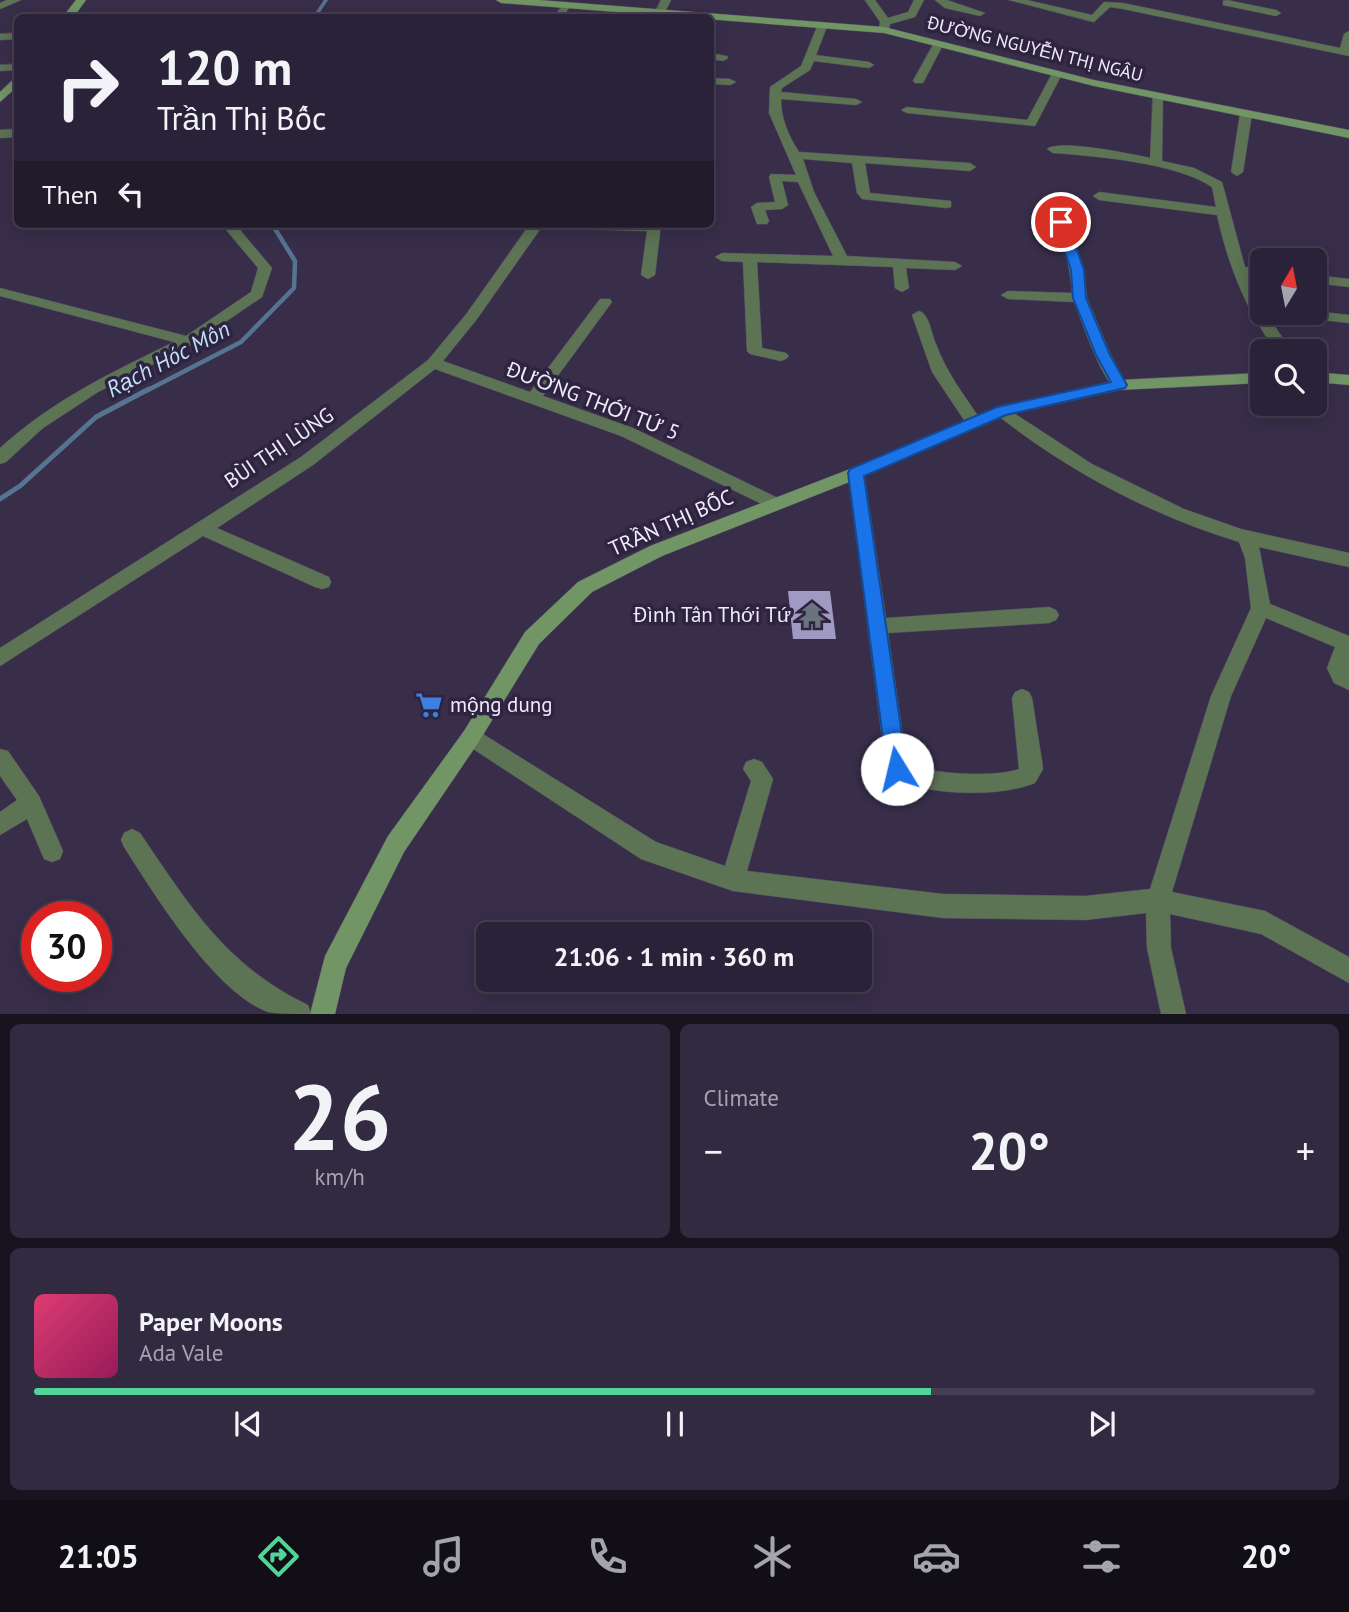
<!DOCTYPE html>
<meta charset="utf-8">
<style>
:root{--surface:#2a2238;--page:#322a40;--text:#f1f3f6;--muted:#a5a4ae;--line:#463f53;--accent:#52d397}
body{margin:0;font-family:"PT Sans",sans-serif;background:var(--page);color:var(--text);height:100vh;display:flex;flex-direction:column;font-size:26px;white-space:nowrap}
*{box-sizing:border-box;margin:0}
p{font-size:23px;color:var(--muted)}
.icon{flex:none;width:38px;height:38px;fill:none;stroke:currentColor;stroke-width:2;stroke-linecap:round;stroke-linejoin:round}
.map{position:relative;height:1014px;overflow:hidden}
.drawer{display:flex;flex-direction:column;gap:10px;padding:10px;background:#17131f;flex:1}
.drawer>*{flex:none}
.top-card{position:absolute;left:14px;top:14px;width:700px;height:214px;border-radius:10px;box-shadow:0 4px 18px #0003,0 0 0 2px var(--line);background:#2a2238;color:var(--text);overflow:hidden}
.needle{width:46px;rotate:10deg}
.controls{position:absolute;left:1250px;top:248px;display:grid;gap:14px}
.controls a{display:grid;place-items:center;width:77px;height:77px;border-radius:10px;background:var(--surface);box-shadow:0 4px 18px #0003,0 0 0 2px var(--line);font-size:35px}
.speed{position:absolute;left:21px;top:901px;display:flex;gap:14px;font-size:35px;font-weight:700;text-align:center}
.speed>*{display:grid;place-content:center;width:91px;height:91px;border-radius:50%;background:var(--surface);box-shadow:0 4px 18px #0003,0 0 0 2px var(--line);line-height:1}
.speed .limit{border:10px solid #d22;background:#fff;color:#111}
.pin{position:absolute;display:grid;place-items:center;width:60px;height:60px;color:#fff;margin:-30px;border:4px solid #fff;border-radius:50%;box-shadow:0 2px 7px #0007}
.me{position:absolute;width:77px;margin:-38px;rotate:351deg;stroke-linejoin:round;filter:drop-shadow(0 0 5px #0008)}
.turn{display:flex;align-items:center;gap:24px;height:147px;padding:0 28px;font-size:32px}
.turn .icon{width:91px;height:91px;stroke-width:2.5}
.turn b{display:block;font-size:49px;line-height:60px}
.then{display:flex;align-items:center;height:66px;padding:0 28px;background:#0003;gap:14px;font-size:26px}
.big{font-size:52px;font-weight:700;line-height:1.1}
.drawer .widget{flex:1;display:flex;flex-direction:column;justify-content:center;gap:10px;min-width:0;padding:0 24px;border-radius:10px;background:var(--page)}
.drawer .dial{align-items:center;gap:0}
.dial b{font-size:91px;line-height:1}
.song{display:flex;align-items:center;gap:21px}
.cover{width:84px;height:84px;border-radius:10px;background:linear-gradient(135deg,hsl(340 70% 55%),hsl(330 70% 35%))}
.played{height:7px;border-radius:4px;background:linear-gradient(90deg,var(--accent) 70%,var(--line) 70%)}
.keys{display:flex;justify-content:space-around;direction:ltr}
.heat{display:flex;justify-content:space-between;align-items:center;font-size:38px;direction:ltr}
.drawer .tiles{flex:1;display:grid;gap:10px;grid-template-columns:1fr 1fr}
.widget:last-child{grid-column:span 2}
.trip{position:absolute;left:476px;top:922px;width:396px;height:70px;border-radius:10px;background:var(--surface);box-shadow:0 4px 18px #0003,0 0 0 2px var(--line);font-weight:700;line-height:70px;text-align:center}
.tab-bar{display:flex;height:112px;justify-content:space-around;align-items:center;background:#110e16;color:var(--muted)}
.tab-bar .icon{width:49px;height:49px}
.tab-bar .active{color:var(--accent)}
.tab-bar b{font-size:32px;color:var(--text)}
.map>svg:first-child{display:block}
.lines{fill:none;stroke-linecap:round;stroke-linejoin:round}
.stream-far2{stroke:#567492;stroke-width:3.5}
.stream-far1{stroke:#567492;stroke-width:4.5}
.stream{stroke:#567492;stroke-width:5}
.building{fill:#a09ac3}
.street-casing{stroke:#554c66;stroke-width:1}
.secondary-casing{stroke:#554c66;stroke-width:1}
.street{fill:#5c7354;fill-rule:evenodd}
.secondary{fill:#719565;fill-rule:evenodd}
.route{fill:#1a73e8;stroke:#114b97;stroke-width:2}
.labels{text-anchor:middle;stroke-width:7;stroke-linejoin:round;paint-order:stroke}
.far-street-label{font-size:18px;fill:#efeafc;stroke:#2e243f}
.street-label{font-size:21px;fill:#efeafc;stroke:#2e243f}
.poi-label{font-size:21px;fill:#efeafc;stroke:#2e243f;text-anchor:end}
.water-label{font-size:23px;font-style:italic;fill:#bfdefc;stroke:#2e243f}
</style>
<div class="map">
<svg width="1349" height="1014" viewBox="0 0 1349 1014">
<rect width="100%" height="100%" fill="#382e4a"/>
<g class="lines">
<path class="stream-far2" d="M314,18L326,0"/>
<path class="stream-far1" d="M146,391L241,342L294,288L295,261L272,224"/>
<path class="stream" d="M0,499L20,486L96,417L149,389"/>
</g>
<path class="building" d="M788,591H830L836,639H793Z"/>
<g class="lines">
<defs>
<path id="street" d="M7,0H21L0,9V3Z
M661,0H671L662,18H652Z
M865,0H875L888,18L908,12L914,0H924L915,17L890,24L889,30L884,33L879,30L880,22Z
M935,0H947L985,13L980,16L945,8Z
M1009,0H1027L1092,15L1104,2L1123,3L1340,48L1344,34L1349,31V56L1123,9L1110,7L1094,22Z
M1227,0L1276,10L1281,13L1276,16L1223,5V1Z
M566,2L571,5L562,18H552Z
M819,22L828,24L816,55L869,62L874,65L869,68L814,61L810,70L782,88L781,92L856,99L862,102L856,105L781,99C781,118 788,135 799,152L970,163L976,167L970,171L865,163L870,193L951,201V207L946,208L862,199L857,193L852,163L803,159L814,192L847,256L955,262L962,266L955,270L906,268L909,288L902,292L895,288L893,267L757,262L762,348L786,353L789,356L786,359L781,361L750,354L747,351L743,262L722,261L715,257L722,253L833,256L798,182L782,181L788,205L782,209L765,210L769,221L767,224H757L751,207L757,203L775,202L769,177L771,174L796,175L769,113L770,87L801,66Z
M18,33V39L0,40V34Z
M934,43L943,45L923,83H915L913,81Z
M710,53L727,56L728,58L723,61L710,59Z
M18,64V70L0,71V65Z
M1053,72L1062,74L1035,126L907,113L901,110L907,107L1027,120Z
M710,78L730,79L736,82L730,85L710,84Z
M1153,94L1163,96L1162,161L1194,168L1222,182L1245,267L1262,269V277L1249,276L1262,305V313H1266L1292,352H1277C1246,311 1228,265 1217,215L1099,200L1093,196L1099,192L1216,207L1212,187C1177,163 1096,156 1053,153L1047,149C1060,139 1131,154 1150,158Z
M1246,111L1252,114L1243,172L1237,176L1231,172L1240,114Z
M18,129V137L0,138V130Z
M1053,207L1058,208L1068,222L1084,270L1087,298L1111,355L1127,385L1125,389L1119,390C1103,386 1081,319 1074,302L1008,299L1001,295L1008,291L1072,293C1070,265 1063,234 1046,211Z
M230,224H244L241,231L272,268L262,297L193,344L98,392L43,428L6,462L0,464V448C53,400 110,373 174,342L0,296V288L186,336L251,292L258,268L227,231Z
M530,224H661L655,275L648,279L641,275L647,231L541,228L477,319L443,361L530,392L600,299H610L612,302L543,396L633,428L780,499L783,503L780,507H768L621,436L435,369L313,465L217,528L329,577L331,582L329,587L322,589L315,587L203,536L0,666V648L301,457L428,360L467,313Z
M1314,275L1349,279V287L1314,283Z
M919,311C930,314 931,334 936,344C947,374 965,396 982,422L980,426H968L932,372L912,315Z
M1314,311L1349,315V323L1296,317L1289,313H1314Z
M1003,406L1092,464L1184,509L1241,529L1349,553V567L1259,547L1270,604L1349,636V690L1334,683L1327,668L1335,647L1266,618L1231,696L1172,892L1265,911L1349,957V983L1261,934L1170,914L1171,948L1186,1014H1161L1147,948L1146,913L1085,920L943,918L733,891L641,859L464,743L461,737L464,731L471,728L478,731L656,842L725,866L751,781L743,769L746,762L754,759L762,762L773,779L747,871L943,894L1085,896L1150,889L1211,696L1251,608L1245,558L1239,542C1151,515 1070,472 997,415L995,411Z
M856,467L864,473L886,618L1049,607L1056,610L1059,615L1056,620L1049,623L888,633L907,764C930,774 995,778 1019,769L1012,698L1015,692L1022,689L1029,692L1032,698L1042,761L1043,769L1035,783C998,798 924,796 889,776L886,769L848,473Z
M0,749L8,751L39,796L63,851L60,859L52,862L44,859L27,819L0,835V812L17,800L0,776Z
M132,829L140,833C189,905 226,966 308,1005L311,1014C298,1014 280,1014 268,1012C214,992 155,895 124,847L121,840L124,833Z"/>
<path id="secondary" d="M76,0H86L73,18H62Z
M496,0H539L884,27L1094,80L1349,130V138L1094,86L884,33L501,3Z
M18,75V86L0,102V92Z
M1314,372L1349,375V385L1314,382Z
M1262,373V383L1119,390L1007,415L862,477L662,556L592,592L539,644L478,743L404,852L346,968L335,1014H310L325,956L388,836L464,731L525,632L578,582L650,546L850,469L997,407L1119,380Z"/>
</defs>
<use href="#street" class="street-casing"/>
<use href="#secondary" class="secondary-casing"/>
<use href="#street" class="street"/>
<use href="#secondary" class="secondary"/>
</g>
<path class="route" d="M1061,218L1067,222L1084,270L1086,298L1110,355L1127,385L1125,388L1006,415L864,476L907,769L904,775L897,778L890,775L887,769L848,473L850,469L997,407L1111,382L1096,355L1073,298L1071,270L1055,222Z"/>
<defs>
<symbol id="temple-bare" viewBox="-9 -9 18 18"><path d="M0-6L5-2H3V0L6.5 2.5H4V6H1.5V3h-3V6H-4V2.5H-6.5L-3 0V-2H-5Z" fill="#6b7280" stroke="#2e243f" stroke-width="2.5" paint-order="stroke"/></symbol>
<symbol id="supermarket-bare" viewBox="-9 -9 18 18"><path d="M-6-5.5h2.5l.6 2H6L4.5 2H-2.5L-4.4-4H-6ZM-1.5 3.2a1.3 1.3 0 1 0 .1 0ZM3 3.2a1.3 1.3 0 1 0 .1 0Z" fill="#3f7fe0" stroke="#2e243f" stroke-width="2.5" paint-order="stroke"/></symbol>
</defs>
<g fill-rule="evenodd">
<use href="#temple-bare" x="793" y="596" width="38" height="38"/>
<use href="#supermarket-bare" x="410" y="686" width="38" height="38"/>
</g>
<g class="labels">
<g class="far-street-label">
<text transform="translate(1035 49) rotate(14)" y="6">ĐƯỜNG NGUYỄN THỊ NGÂU</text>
</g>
<g class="street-label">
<text transform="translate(593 401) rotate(21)" y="7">ĐƯỜNG THỚI TỨ 5</text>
<text transform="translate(279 448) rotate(-34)" y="7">BÙI THỊ LÙNG</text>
<text transform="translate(671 523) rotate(-24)" y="7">TRẦN THỊ BỐC</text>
</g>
<g class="poi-label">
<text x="791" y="622">Đình Tân Thới Tứ</text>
<text x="450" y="712" text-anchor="start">mộng dung</text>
</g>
<g class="water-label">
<text transform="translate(168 359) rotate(-28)" y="8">Rạch Hóc Môn</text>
</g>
</g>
</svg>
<div class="controls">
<a><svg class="needle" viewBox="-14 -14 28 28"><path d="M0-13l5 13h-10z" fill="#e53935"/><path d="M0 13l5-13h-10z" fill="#a5a4ae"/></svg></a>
<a><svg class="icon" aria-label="search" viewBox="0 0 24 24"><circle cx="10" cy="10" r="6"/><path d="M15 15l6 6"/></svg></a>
</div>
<div class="speed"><div class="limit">30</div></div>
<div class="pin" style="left:1061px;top:222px;background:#d93025"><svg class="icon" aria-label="arrive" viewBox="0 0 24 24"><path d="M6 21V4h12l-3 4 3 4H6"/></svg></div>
<svg class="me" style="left:897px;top:769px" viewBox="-20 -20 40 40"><circle r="19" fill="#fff"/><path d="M0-13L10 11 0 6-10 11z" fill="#1a73e8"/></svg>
<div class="trip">21:06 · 1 min · 360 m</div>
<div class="top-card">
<div class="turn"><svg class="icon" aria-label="right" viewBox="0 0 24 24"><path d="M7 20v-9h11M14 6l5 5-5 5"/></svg><div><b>120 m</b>Trần Thị Bốc</div></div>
<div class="then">Then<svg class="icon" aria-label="left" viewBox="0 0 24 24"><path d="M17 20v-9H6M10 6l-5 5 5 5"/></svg></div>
</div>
</div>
<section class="drawer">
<div class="tiles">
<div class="widget dial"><b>26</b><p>km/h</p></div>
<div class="widget"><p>Climate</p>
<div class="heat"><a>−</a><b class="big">20°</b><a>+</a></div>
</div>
<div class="widget">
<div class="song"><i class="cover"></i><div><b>Paper Moons</b><p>Ada Vale</p></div></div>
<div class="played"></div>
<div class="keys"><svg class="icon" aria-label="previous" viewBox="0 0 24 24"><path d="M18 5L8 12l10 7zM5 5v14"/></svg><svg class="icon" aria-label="pause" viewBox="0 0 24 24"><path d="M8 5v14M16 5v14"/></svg><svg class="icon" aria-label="next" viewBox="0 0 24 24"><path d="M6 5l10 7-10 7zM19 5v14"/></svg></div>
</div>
</div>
</section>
<nav class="tab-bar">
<b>21:05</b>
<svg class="icon active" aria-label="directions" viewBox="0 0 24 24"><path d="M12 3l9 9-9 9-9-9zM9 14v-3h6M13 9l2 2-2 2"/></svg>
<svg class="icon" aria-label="music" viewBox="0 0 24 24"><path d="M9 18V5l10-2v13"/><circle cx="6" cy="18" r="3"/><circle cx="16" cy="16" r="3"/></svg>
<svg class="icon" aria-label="phone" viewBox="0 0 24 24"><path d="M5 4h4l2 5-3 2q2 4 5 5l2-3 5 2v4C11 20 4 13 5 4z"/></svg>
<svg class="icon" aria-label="climate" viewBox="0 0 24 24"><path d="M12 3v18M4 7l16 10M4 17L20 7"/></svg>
<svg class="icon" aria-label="car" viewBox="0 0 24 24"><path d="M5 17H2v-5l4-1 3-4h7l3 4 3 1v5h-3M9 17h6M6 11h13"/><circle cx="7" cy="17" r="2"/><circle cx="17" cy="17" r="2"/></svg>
<svg class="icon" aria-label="filters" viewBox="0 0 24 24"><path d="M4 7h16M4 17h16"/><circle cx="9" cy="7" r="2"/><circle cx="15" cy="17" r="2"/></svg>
<b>20°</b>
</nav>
